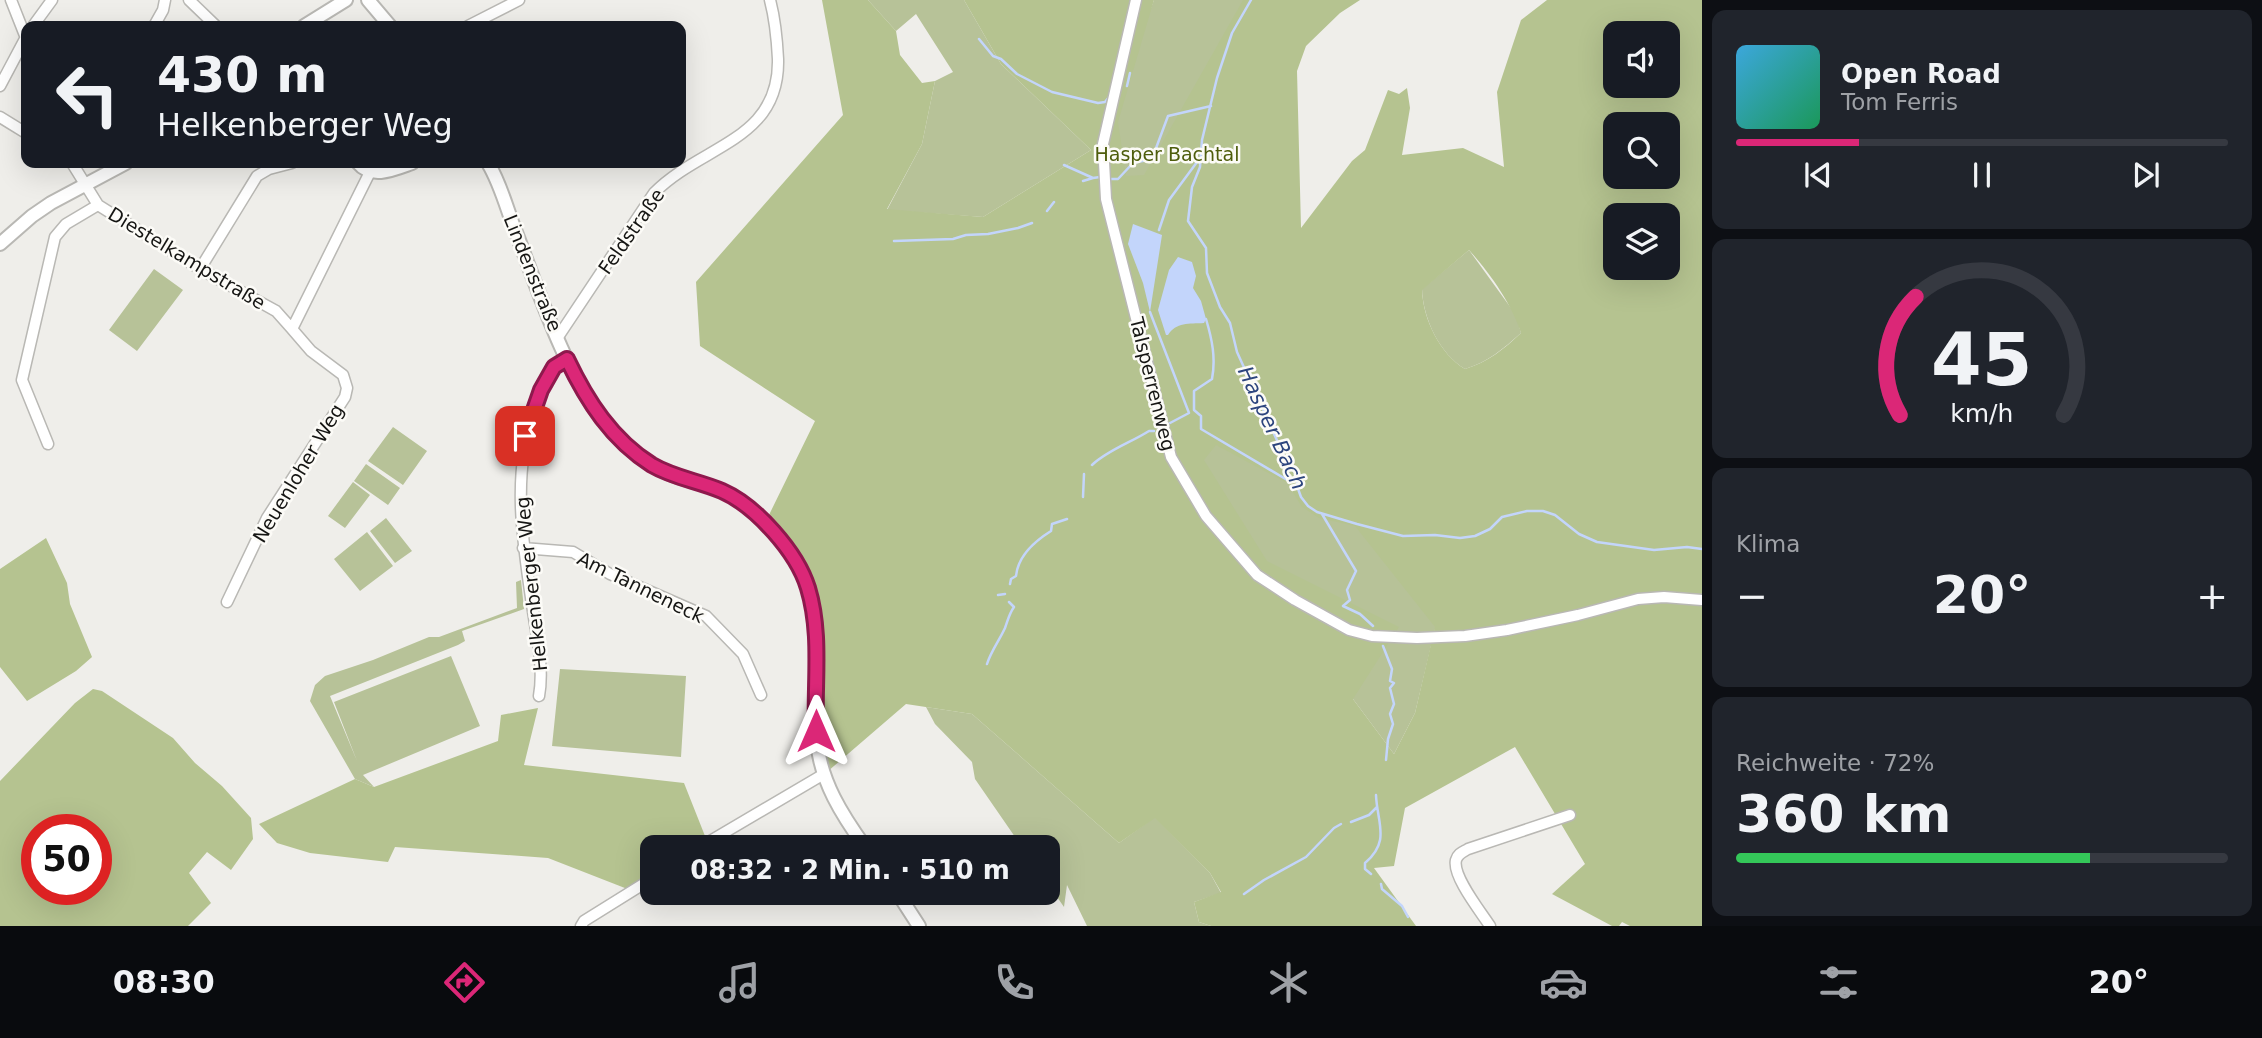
<!DOCTYPE html>
<html lang="de">
<meta charset="utf-8">
<style>
:root{--surface:#171b24;--page:#20242c;--text:#f1f3f6;--muted:#9ea1a6;--line:#363941;--accent:#db2777}
body{margin:0;font-family:"DejaVu Sans",sans-serif;background:var(--page);color:var(--text);height:100vh;display:flex;flex-direction:column;font-size:26px;white-space:nowrap}
*{box-sizing:border-box;margin:0}
p{font-size:23px;color:var(--muted)}
.icon{flex:none;width:38px;height:38px;fill:none;stroke:currentColor;stroke-width:2;stroke-linecap:round;stroke-linejoin:round}
.map{position:relative;flex:1;overflow:hidden}
.side{display:flex;flex-direction:column;gap:10px;padding:10px;background:#0d0f14;width:560px}
.side>*{flex:none}
.top-card{position:absolute;left:21px;top:21px;width:665px;height:147px;border-radius:14px;box-shadow:0 7px 28px #0002;background:#171b24;color:var(--text);overflow:hidden}
.tools{position:absolute;left:1603px;top:21px;display:grid;gap:14px}
.tools a{display:grid;place-items:center;width:77px;height:77px;border-radius:14px;background:var(--surface);box-shadow:0 7px 28px #0002;font-size:35px}
.speed{position:absolute;left:21px;top:814px;display:flex;gap:14px;font-size:35px;font-weight:700;text-align:center}
.speed>*{display:grid;place-content:center;width:91px;height:91px;border-radius:50%;background:var(--surface);box-shadow:0 7px 28px #0002;line-height:1}
.speed .limit{border:10px solid #d22;background:#fff;color:#111}
.pin{position:absolute;display:grid;place-items:center;width:60px;height:60px;color:#fff;margin:-30px;border-radius:14px;box-shadow:0 4px 10px #0006}
.me{position:absolute;width:77px;margin:-38px;rotate:0deg;stroke-linejoin:round;filter:drop-shadow(0 0 5px #0008)}
.turn{display:flex;align-items:center;gap:24px;height:147px;padding:0 21px;font-size:32px}
.turn .icon{width:91px;height:91px;stroke-width:2.5}
.turn b{display:block;font-size:49px;line-height:60px}
.big{font-size:52px;font-weight:700;line-height:1.1}
.side .card{flex:1;display:flex;flex-direction:column;justify-content:center;gap:10px;min-width:0;padding:0 24px;border-radius:14px;background:var(--page)}
.side .dial{align-items:center;gap:0}
.dial svg{height:182px;overflow:visible;fill:none;stroke:var(--line);stroke-width:7;stroke-linecap:round;text-anchor:middle}
.dial text{fill:var(--text);stroke:none}
.song{display:flex;align-items:center;gap:21px}
.cover{width:84px;height:84px;border-radius:10px;background:linear-gradient(135deg,hsl(200 70% 55%),hsl(150 70% 35%))}
.played{height:7px;border-radius:4px;background:linear-gradient(90deg,var(--accent) 25%,var(--line) 25%)}
.keys{display:flex;justify-content:space-around;direction:ltr}
.heat{display:flex;justify-content:space-between;align-items:center;font-size:38px;direction:ltr}
.charge{height:10px;border-radius:5px;background:linear-gradient(90deg,#34c759 72%,var(--line) 0)}
.trip{position:absolute;left:640px;top:835px;width:420px;height:70px;border-radius:14px;background:var(--surface);box-shadow:0 7px 28px #0002;font-weight:700;line-height:70px;text-align:center}
.dock{display:flex;height:112px;justify-content:space-around;align-items:center;background:#090b0e;color:var(--muted)}
.dock .icon{width:49px;height:49px}
.dock .current{color:var(--accent)}
.dock b{font-size:32px;color:var(--text)}
main{display:flex;flex:1;min-height:0}
.map>svg:first-child{display:block}
.green{fill:#b7c298}
.forest{fill:#b5c390;fill-rule:evenodd}
.water{fill:#c3d5fb}
.lines{fill:none;stroke-linecap:round;stroke-linejoin:round}
.stream{stroke:#c3d5fb;stroke-width:2.5}
.minor-casing{stroke:#b9b8b4;stroke-width:13}
.major-casing{stroke:#b9b8b4;stroke-width:16}
.minor{stroke:#fff;stroke-width:10}
.major{stroke:#fff;stroke-width:12}
.route-casing{stroke:#8e194d;stroke-width:18}
.route{stroke:#db2777;stroke-width:12}
.labels{text-anchor:middle;stroke-width:5;stroke-linejoin:round;paint-order:stroke}
.park-label{font-size:19px;fill:#4e5d0c;stroke:#fcfbf7}
.street-label{font-size:19px;fill:#151513;stroke:#fcfbf7}
.water-label{font-size:21px;font-style:italic;fill:#2d457e;stroke:#fcfbf7}
</style>
<main>
<div class="map">
<svg width="1702" height="926" viewBox="0 0 1702 926">
<rect width="100%" height="100%" fill="#efeeea"/>
<path class="green" d="M868,0H964L1001,64L1091,150L983,217L887,210L922,144L935,81L953,72L916,14L896,31Z
M1154,0H1273L1244,74L1443,629H1435L1415,713L1394,754L1353,699L1269,567L1216,506L1109,186L1118,113L1127,89L1142,33Z
M1469,250L1516,315L1521,333C1503,349 1488,362 1465,369C1440,354 1423,319 1422,289Z
M154,269L183,290L137,351L109,330Z
M393,427L427,451L403,485L368,461Z
M366,464L400,488L388,505L354,481Z
M353,482L370,495L345,528L328,516Z
M386,518L412,551L395,563L370,531Z
M367,532L393,566L360,591L334,559Z
M521,580L524,609L462,631L465,641L458,645L330,696L357,761L334,702L451,656L480,726L363,775L374,787L355,779L310,701L315,685L325,676L373,660L429,637H439L517,608L516,582Z
M560,669L686,676L681,757L552,746Z
M926,707L972,714L1119,843L1155,817L1210,873L1221,893L1194,902L1199,922L1211,926H1087L1067,885L1064,907L1048,884V847H1022L975,779L972,762L935,724Z"/>
<path class="forest" d="M822,0H868L896,31L900,55L922,83L935,81L922,144L887,209L983,217L1091,150L1001,64L964,0H1154L1118,122L1126,176L1144,175L1243,0H1360L1340,13L1306,46L1297,71L1301,228L1352,161L1365,150L1388,90L1399,94L1407,88L1410,108L1402,155L1463,148L1504,167L1497,92L1521,20L1547,0H1702V926H1630L1622,922L1619,926H1612L1552,894L1585,864L1515,747L1405,808L1394,866L1374,868L1416,926H1211L1199,922L1194,902L1221,892L1210,873L1155,818L1119,843L972,714L906,704L827,772L818,718L814,588L768,517L815,421L700,346L696,282L843,115ZM1615,33H1668V86H1615ZM1615,124H1668V177H1615ZM1615,215H1668V268H1615ZM1469,250C1489,272 1512,304 1521,333C1504,349 1488,362 1465,369C1440,354 1423,319 1422,290ZM1216,445L1287,483L1302,507L1319,518L1355,526L1435,627L1415,713L1394,754L1353,699L1399,627L1267,561L1204,460Z
M46,538L67,583L70,604L92,657L76,671L27,701L0,667V569Z
M93,689L102,691L173,738L195,763L222,786L251,818L253,839L231,870L207,852L189,873L211,903L188,926H0V781L75,703ZM37,830H96V889H37Z
M538,708L524,765L684,783L705,836L689,847H653V873L630,890L548,858L395,847L388,862L310,853L277,843L259,824L355,779L374,787L498,741L501,715Z"/>
<path class="water" d="M1133,224L1162,235L1150,312L1143,283L1128,244Z
M1178,257L1192,262L1196,276L1193,288L1201,301L1206,319L1204,323C1189,324 1176,322 1168,335H1166L1158,310L1169,270Z"/>
<g class="lines">
<path class="stream" d="M1251,0L1232,33L1217,78L1202,140L1200,167L1192,187L1188,221L1206,248L1207,273L1220,307L1230,323L1237,352L1285,458L1298,477L1297,486L1301,497L1308,506L1317,512L1357,524L1403,536L1435,535L1460,538L1475,536L1490,529L1502,517L1527,511H1543L1555,515L1579,534L1597,542L1654,550L1687,547L1702,549
M979,39L993,56L1001,59L1017,74L1052,92L1098,103L1105,102L1109,97
M1127,86L1130,73
M1064,165L1093,178L1100,177
M1109,179H1118L1133,163L1152,159L1168,116L1211,106
M1083,181L1093,178
M1047,211L1054,202
M1159,230L1169,200L1200,158
M894,241L953,239L966,235L988,234L1018,228L1032,223
M1150,312L1189,413L1170,423
M1206,319C1212,339 1216,358 1212,379L1194,391V410L1201,416V429L1289,481
M1092,465C1108,450 1130,443 1149,431H1154
M1083,497L1084,474
M1322,514L1356,571L1347,590L1350,600L1343,606L1360,614L1373,626
M1010,584L1011,579L1016,576C1018,556 1035,541 1051,531L1052,524L1067,519
M998,595L1005,594
M1383,646L1392,669L1390,681L1394,683L1390,688L1394,704L1390,714L1393,724L1388,739L1386,760
M987,664C991,651 999,641 1005,628C1008,620 1009,614 1014,607L1009,602
M1351,822L1369,815L1377,807
M1371,874L1365,869V863C1391,841 1377,823 1376,795
M1381,884L1382,889L1402,906L1408,917
M1244,894L1264,880L1306,857L1334,828L1341,824"/>
<defs>
<path id="minor" d="M11,0L26,38
M189,0L216,26
M1136,0L1103,144L1106,199L1171,457L1206,516L1257,575L1295,600L1349,630L1372,636L1417,638L1465,636L1507,630L1578,615L1638,599L1664,597L1702,600
M33,26L52,0
M154,26L163,10L165,0
M468,26L519,0
M0,86L26,37
M0,117L26,133
M72,163L98,205L200,269L276,311L292,329
M200,269L257,176L269,169L292,163
M558,337L654,193C701,145 780,141 778,59C777,39 775,19 770,0
M48,444L22,380L55,237L66,224L98,205
M523,548L573,552L610,574L706,616L743,654L761,695
M227,602L267,518L345,397L347,388L343,375L311,351L292,329L370,172
M539,696C544,669 537,638 533,611C523,544 511,476 534,411C542,389 547,371 567,359
M700,847L824,774
M581,926L584,921L653,878
M1490,926C1481,912 1452,876 1456,860C1458,853 1463,852 1468,849L1570,815"/>
<path id="major" d="M368,0L390,26
M304,26L346,0
M358,163C372,180 395,169 412,163
M488,163C499,181 505,202 512,222C536,283 564,373 605,423C623,445 646,465 672,475C688,481 706,484 722,491C754,506 785,539 801,569C828,622 810,685 817,742C821,782 842,815 865,847
M0,244L32,216L51,203L126,163
M897,892L919,926"/>
</defs>
<use href="#minor" class="minor-casing"/>
<use href="#major" class="major-casing"/>
<use href="#minor" class="minor"/>
<use href="#major" class="major"/>
</g>
<g class="lines">
<defs>
<path id="route" d="M525,436L541,390L554,367L567,359C587,401 612,440 652,465C674,478 699,481 722,491C756,506 797,552 808,588C822,634 814,683 816,731"/>
</defs>
<use href="#route" class="route-casing"/>
<use href="#route" class="route"/>
</g>
<g class="labels">
<g class="park-label">
<text x="1167" y="161">Hasper Bachtal</text>
</g>
<g class="street-label">
<text transform="translate(631 231) rotate(-55)" y="7">Feldstraße</text>
<text transform="translate(187 258) rotate(31)" y="7">Diestelkampstraße</text>
<text transform="translate(533 273) rotate(68)" y="7">Lindenstraße</text>
<text transform="translate(1153 384) rotate(76)" y="7">Talsperrenweg</text>
<text transform="translate(298 473) rotate(-59)" y="7">Neuenloher Weg</text>
<text transform="translate(531 584) rotate(-96)" y="7">Helkenberger Weg</text>
<text transform="translate(641 587) rotate(26)" y="7">Am Tanneneck</text>
</g>
<g class="water-label">
<text transform="translate(1272 428) rotate(65)" y="7">Hasper Bach</text>
</g>
</g>
</svg>
<div class="tools">
<a><svg class="icon" aria-label="sound" viewBox="0 0 24 24"><path d="M4 9h4l5-4v14l-5-4H4zM17 9q2 3 0 6"/></svg></a>
<a><svg class="icon" aria-label="search" viewBox="0 0 24 24"><circle cx="10" cy="10" r="6"/><path d="M15 15l6 6"/></svg></a>
<a><svg class="icon" aria-label="layers" viewBox="0 0 24 24"><path d="M12 4l9 5-9 5-9-5zM3 14l9 5 9-5"/></svg></a>
</div>
<div class="speed"><div class="limit">50</div></div>
<div class="pin" style="left:525px;top:436px;background:#d93025"><svg class="icon" aria-label="arrive" viewBox="0 0 24 24"><path d="M6 21V4h12l-3 4 3 4H6"/></svg></div>
<svg class="me" style="left:816px;top:731px" viewBox="-20 -20 40 40"><path d="M0-17L14 15 0 8-14 15z" fill="#db2777" stroke="#fff" stroke-width="4"/></svg>
<div class="trip">08:32 · 2 Min. · 510 m</div>
<div class="top-card">
<div class="turn"><svg class="icon" aria-label="left" viewBox="0 0 24 24"><path d="M17 20v-9H6M10 6l-5 5 5 5"/></svg><div><b>430 m</b>Helkenberger Weg</div></div>
</div>
</div>
<section class="side">
<div class="card">
<div class="song"><i class="cover"></i><div><b>Open Road</b><p>Tom Ferris</p></div></div>
<div class="played"></div>
<div class="keys"><svg class="icon" aria-label="previous" viewBox="0 0 24 24"><path d="M18 5L8 12l10 7zM5 5v14"/></svg><svg class="icon" aria-label="pause" viewBox="0 0 24 24"><path d="M8 5v14M16 5v14"/></svg><svg class="icon" aria-label="next" viewBox="0 0 24 24"><path d="M6 5l10 7-10 7zM19 5v14"/></svg></div>
</div>
<div class="card dial"><svg viewBox="0 0 100 80">
<path d="M14 69A42 42 0 1 1 86 69"/>
<path d="M14 69A42 42 0 0 1 21 17" stroke="#db2777"/>
<text x="50" y="56" font-size="32" font-weight="700">45</text>
<text x="50" y="72" font-size="11">km/h</text>
</svg></div>
<div class="card"><p>Klima</p>
<div class="heat"><a>−</a><b class="big">20°</b><a>+</a></div>
</div>
<div class="card"><p>Reichweite · 72%</p><b class="big">360 km</b><div class="charge"></div></div>
</section>
</main>
<nav class="dock">
<b>08:30</b>
<svg class="icon current" aria-label="directions" viewBox="0 0 24 24"><path d="M12 3l9 9-9 9-9-9zM9 14v-3h6M13 9l2 2-2 2"/></svg>
<svg class="icon" aria-label="music" viewBox="0 0 24 24"><path d="M9 18V5l10-2v13"/><circle cx="6" cy="18" r="3"/><circle cx="16" cy="16" r="3"/></svg>
<svg class="icon" aria-label="phone" viewBox="0 0 24 24"><path d="M5 4h4l2 5-3 2q2 4 5 5l2-3 5 2v4C11 20 4 13 5 4z"/></svg>
<svg class="icon" aria-label="climate" viewBox="0 0 24 24"><path d="M12 3v18M4 7l16 10M4 17L20 7"/></svg>
<svg class="icon" aria-label="car" viewBox="0 0 24 24"><path d="M5 17H2v-5l4-1 3-4h7l3 4 3 1v5h-3M9 17h6M6 11h13"/><circle cx="7" cy="17" r="2"/><circle cx="17" cy="17" r="2"/></svg>
<svg class="icon" aria-label="filters" viewBox="0 0 24 24"><path d="M4 7h16M4 17h16"/><circle cx="9" cy="7" r="2"/><circle cx="15" cy="17" r="2"/></svg>
<b>20°</b>
</nav>
